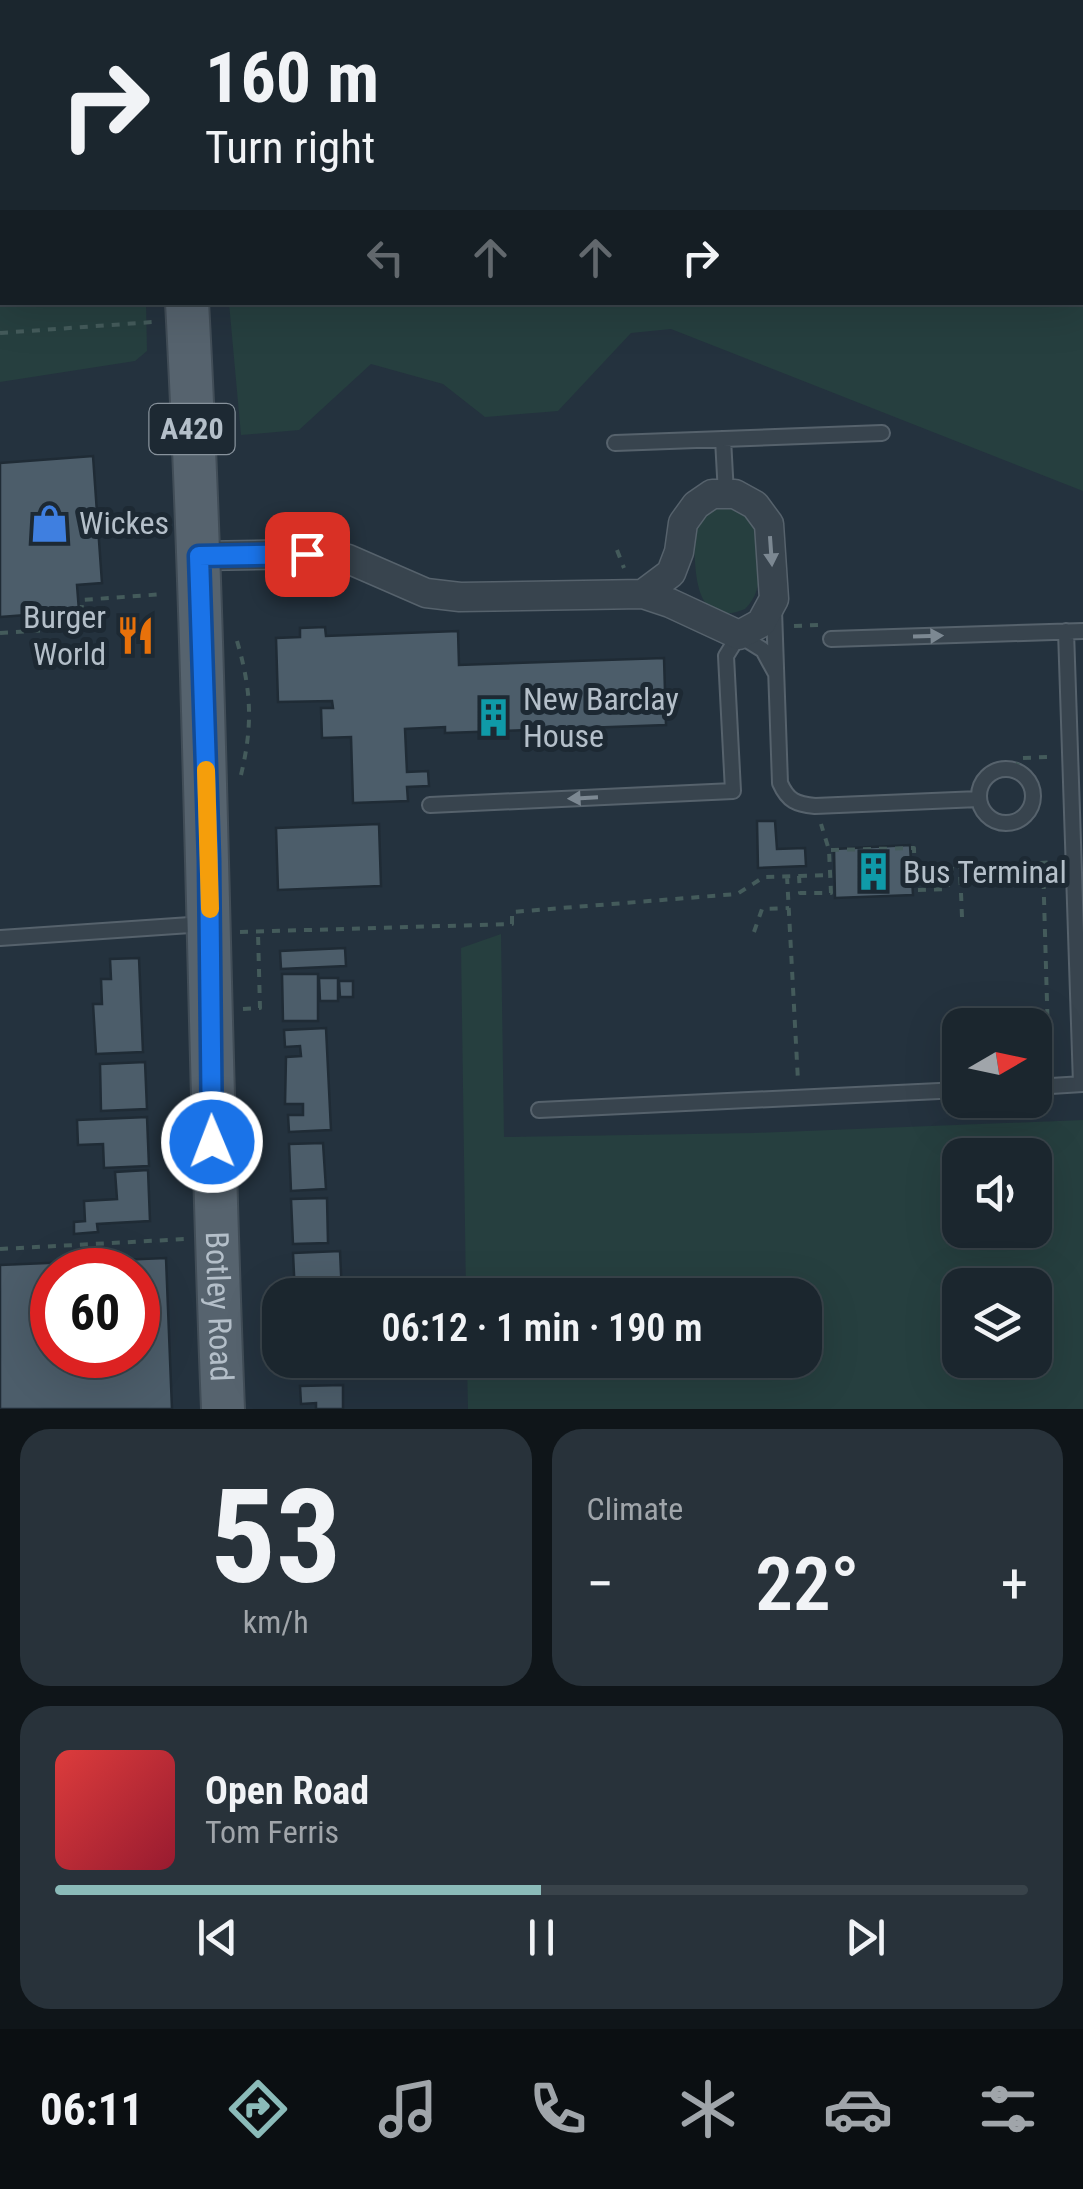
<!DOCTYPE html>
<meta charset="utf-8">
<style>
:root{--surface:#1b262e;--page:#28323a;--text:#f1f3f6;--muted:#a0a5aa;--line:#39434a;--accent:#8bbbb9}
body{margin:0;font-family:"Roboto Condensed",sans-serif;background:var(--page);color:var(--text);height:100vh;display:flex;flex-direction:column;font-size:38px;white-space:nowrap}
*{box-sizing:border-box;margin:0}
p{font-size:32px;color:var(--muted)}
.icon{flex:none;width:55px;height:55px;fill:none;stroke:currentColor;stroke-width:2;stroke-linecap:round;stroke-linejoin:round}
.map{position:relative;height:1409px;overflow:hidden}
.panel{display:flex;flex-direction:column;gap:20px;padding:20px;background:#0f1519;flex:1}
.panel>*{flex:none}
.top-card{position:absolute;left:0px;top:0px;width:1085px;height:305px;box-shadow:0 10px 40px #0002,0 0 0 2px var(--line);background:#1b262e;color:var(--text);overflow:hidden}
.needle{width:65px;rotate:81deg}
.controls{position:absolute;left:942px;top:1008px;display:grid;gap:20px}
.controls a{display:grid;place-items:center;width:110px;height:110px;border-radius:20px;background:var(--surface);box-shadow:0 10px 40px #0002,0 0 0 2px var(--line);font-size:50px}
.speed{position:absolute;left:30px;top:1248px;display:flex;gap:20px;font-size:50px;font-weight:700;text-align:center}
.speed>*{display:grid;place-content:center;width:130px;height:130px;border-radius:50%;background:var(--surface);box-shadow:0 10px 40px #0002,0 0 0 2px var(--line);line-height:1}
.speed .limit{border:15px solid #d22;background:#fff;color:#111}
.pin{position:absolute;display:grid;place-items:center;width:85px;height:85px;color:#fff;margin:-42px;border-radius:20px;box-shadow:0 5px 15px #0006}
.me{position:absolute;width:110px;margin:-55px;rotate:359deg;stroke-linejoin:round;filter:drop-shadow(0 0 8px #0008)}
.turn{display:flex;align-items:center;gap:35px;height:210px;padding:0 40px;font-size:45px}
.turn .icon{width:130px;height:130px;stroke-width:2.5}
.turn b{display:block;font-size:70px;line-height:85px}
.lanes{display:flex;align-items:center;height:95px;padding:0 40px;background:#0003;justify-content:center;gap:50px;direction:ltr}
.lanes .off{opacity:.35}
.big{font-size:75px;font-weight:600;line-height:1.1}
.panel .card{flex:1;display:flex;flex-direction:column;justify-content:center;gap:15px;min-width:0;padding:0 35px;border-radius:30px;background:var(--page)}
.panel .dial{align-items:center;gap:0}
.dial b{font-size:130px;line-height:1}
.song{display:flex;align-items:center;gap:30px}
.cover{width:120px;height:120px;border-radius:15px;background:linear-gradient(135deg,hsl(0 70% 55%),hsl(350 70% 35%))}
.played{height:10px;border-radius:5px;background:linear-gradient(90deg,var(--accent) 50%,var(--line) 50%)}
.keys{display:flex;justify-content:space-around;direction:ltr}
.heat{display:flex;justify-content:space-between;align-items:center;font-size:55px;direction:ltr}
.panel .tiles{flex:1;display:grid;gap:20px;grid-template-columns:1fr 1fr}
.card:last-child{grid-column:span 2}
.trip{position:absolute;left:262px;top:1278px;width:560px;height:100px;border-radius:30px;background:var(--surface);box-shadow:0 10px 40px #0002,0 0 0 2px var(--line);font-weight:600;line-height:100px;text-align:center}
.dock{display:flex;height:160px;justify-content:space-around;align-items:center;background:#0b0f12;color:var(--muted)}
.dock .icon{width:70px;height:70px}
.dock .on{color:var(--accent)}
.dock b{font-size:45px;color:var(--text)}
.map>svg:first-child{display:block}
.green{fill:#263f3f;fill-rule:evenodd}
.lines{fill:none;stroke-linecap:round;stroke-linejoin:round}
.river{stroke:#375166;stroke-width:42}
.building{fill:#4c5d6a;stroke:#1f2b35;stroke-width:2.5;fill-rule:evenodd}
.service-casing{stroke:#56626c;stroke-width:18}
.minor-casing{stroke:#56626c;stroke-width:31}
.primary-casing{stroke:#414d57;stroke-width:46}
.path{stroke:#445b5b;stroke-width:4;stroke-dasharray:8 8;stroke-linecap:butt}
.service{stroke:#38444e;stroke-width:14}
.minor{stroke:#38444e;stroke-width:28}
.primary{stroke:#56636e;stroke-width:42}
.oneway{fill:#7c8892}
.route-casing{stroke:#114b97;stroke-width:25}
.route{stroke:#1a73e8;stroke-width:18}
.slow{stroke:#f59e0b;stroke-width:18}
.labels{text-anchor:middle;stroke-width:10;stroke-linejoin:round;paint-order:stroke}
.shield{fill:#1d2933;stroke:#87929c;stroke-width:2.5}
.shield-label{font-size:30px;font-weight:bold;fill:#b4bfc9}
.poi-label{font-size:32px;fill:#b4bfc9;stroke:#1d2933;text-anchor:start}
.street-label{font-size:32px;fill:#b4bfc9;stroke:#1d2933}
</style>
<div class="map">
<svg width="1083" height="1409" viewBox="0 0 1083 1409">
<rect width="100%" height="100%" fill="#24323e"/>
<path class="green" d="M209,0H687L209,2Z
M1083,100V491L671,329L631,333L558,411L485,417L443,384L371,364L299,430L241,435L229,303L1082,302Z
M0,283H2V302L146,303L147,351L135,361L0,382Z
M734,504L755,523C757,552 768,587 745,609C705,626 697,593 695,562C695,552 692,540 695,530C697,522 703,516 707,509Z
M501,934L504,1137L754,1133L1083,1120V1409H468L467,1360H805V1295H466L461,948ZM960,1155H1035V1230H960ZM960,1285H1035V1360H960Z"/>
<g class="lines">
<path class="river" d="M1082,127H1083
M0,263H2"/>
</g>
<path class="building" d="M40,0H128L124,2Z
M0,47H2L0,209Z
M93,456L102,583L77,585L79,611L0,617V463Z
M325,627L326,636L458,631L459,665L664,658L666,725L445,733V727L405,729L407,772L428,771L429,786L407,787L408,801L353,803L351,737L322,738L321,708H333L332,701L278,702L276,638L300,637V628Z
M757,821H775L777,849L805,848L806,866L758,868Z
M379,824L381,886L278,890L276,828Z
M910,845L913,895L835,898L834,849Z
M345,948L346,966L281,969L280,951Z
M139,958L143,1052L96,1054L93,1004H102L101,979H111L110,959Z
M282,974H318V1021H283Z
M319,978H338V1001H320Z
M339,981H353V997H340Z
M326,1028L331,1130L289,1132L288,1115H303V1104H285L286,1057L301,1056L300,1046L285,1047L284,1030Z
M145,1062L147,1109L101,1111L100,1064Z
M147,1117L149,1166L104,1168L103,1144L78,1145L77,1120Z
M323,1143L326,1189L291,1191L289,1144Z
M148,1170L150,1221L97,1224L98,1232L74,1234V1222L85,1221L84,1201L117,1199L115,1172Z
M327,1198L328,1243L293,1244L291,1199Z
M340,1251L342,1295H295L293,1253Z
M166,1258L172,1409H0V1265ZM52,1270H138V1355H52Z
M300,1360H340V1371L300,1373Z
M343,1385V1409H316V1403L301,1404L300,1386Z"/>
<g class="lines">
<defs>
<path id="service" d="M723,439L726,494
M615,443L882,433
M774,610L780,783C788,801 796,804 815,806L979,799
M1066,631L1081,1084
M831,639L1083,631
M979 796a27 27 0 1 1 54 0a27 27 0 1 1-54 0Z
M430,805L733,791L726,656L739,635L763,650L775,672
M0,938L205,924
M1035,1087L1083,1084
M539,1110L960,1090"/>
<path id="minor" d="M0,41H2
M199,556L307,554L348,559L426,593L460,597L643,594L670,603L739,635L761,623L774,599L769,524L755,505L735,494H712L696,505L683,523L679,552L671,573L643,594"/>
<g id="primary">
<path d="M171,0V2"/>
<path id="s1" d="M187,302C207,671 208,1040 223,1409"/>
</g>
</defs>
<use href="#service" class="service-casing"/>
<use href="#minor" class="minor-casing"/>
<use href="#primary" class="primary-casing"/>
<path class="path" d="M0,333L153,322
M617,550L624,568
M794,626L818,625
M0,633L81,628L82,600L164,594
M237,641C252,692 253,727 240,779
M1015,770L1020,758L1050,757
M831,850L914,848L915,890L948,889V869H960
M1043,865L1049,1070
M915,870L948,869
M787,876L798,1081
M799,876L829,875
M962,917L960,869L1053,862
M240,932L512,924V912L737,894L764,877L799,876L800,893H831L829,850L821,824
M754,932L762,909L789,908
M243,1009L260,1008L258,933
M0,1249L186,1239"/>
<use href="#service" class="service"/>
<use href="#minor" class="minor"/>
<use href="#primary" class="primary"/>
</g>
<defs><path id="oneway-solid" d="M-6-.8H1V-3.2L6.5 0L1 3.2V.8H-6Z" transform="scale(2.5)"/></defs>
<g class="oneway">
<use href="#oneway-solid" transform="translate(771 551) rotate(86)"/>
<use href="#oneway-solid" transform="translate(928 636) rotate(-2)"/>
<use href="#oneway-solid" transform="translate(583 798) rotate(177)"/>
</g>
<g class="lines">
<defs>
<path id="route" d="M212,1142L209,860L199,556L307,554"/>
</defs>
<use href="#route" class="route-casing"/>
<use href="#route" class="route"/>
<path class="slow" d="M206,770L210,909"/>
</g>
<defs>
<symbol id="shop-bare" viewBox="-9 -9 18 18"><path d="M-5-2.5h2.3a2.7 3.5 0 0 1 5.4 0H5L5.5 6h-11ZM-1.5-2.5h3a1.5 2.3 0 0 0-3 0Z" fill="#3f7fe0" stroke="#1d2933" stroke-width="2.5" paint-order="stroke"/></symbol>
<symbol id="restaurant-bare" viewBox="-9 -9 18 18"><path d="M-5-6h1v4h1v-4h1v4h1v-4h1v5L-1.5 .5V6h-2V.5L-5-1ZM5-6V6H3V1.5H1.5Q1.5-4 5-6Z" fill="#e8710a" stroke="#1d2933" stroke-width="2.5" paint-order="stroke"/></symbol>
<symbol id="building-bare" viewBox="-9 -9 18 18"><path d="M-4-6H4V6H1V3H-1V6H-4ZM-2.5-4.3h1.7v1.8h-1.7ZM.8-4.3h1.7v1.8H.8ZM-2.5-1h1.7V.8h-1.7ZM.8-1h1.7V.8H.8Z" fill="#0f9aa8" stroke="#1d2933" stroke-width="2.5" paint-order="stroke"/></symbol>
</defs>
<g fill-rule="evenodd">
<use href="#shop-bare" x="22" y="496" width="55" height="55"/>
<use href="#restaurant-bare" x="108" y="608" width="55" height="55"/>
<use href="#building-bare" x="466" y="690" width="55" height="55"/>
<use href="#building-bare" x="846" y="844" width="55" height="55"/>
</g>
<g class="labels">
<rect class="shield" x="149.5" y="404" width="85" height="50" rx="8"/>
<g class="shield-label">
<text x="192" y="439">A420</text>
</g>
<g class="poi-label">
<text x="79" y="534">Wickes</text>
<text x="106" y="628" text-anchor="end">Burger<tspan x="106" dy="37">World</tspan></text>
<text x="523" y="710">New Barclay<tspan x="523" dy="37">House</tspan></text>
<text x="903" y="883">Bus Terminal</text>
</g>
<g class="street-label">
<text dy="11" stroke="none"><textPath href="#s1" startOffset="1005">Botley Road</textPath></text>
</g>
</g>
</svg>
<div class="controls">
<a><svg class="needle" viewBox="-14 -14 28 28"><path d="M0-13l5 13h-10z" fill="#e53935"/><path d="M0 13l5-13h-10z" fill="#a0a5aa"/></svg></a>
<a><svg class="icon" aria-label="sound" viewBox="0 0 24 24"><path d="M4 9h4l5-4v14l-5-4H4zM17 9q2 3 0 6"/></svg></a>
<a><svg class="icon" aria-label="layers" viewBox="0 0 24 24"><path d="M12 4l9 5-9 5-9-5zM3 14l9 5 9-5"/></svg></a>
</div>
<div class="speed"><div class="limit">60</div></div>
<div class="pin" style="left:307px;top:554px;background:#d93025"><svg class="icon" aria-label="arrive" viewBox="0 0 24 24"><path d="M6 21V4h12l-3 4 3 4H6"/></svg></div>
<svg class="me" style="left:212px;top:1142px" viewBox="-20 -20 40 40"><circle r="17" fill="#1a73e8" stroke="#fff" stroke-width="3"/><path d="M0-11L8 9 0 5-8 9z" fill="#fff"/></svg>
<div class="trip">06:12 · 1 min · 190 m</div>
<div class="top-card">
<div class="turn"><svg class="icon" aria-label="right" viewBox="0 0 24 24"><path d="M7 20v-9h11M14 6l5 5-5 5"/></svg><div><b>160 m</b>Turn right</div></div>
<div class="lanes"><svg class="icon off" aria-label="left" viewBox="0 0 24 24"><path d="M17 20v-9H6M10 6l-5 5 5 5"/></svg><svg class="icon off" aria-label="ahead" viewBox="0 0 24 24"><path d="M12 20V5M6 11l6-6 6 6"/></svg><svg class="icon off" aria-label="ahead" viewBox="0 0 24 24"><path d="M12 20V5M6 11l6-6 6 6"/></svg><svg class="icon" aria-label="right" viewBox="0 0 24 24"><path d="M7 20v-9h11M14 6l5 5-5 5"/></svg></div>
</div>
</div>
<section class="panel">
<div class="tiles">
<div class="card dial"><b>53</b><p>km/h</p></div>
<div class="card"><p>Climate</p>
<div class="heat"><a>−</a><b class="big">22°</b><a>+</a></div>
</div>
<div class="card">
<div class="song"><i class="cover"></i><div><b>Open Road</b><p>Tom Ferris</p></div></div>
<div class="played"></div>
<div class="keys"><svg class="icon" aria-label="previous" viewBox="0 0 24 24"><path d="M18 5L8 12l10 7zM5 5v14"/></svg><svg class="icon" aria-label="pause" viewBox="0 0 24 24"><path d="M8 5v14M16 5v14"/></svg><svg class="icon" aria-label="next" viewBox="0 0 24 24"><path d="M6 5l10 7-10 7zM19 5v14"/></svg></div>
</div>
</div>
</section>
<nav class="dock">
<b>06:11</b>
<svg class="icon on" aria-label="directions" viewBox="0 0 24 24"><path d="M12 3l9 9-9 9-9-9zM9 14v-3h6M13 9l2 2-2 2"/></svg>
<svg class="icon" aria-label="music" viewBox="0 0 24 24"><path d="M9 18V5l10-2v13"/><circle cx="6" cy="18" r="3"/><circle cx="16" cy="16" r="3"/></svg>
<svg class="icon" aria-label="phone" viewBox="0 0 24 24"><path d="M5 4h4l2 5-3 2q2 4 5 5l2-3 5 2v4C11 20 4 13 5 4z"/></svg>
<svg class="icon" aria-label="climate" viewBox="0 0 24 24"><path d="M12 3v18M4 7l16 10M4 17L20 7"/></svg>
<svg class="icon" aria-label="car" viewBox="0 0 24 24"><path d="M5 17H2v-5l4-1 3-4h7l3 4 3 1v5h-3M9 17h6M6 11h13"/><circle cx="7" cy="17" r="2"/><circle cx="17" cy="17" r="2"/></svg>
<svg class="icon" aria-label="filters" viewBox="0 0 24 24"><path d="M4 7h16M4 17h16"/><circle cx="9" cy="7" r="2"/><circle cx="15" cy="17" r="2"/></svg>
</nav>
